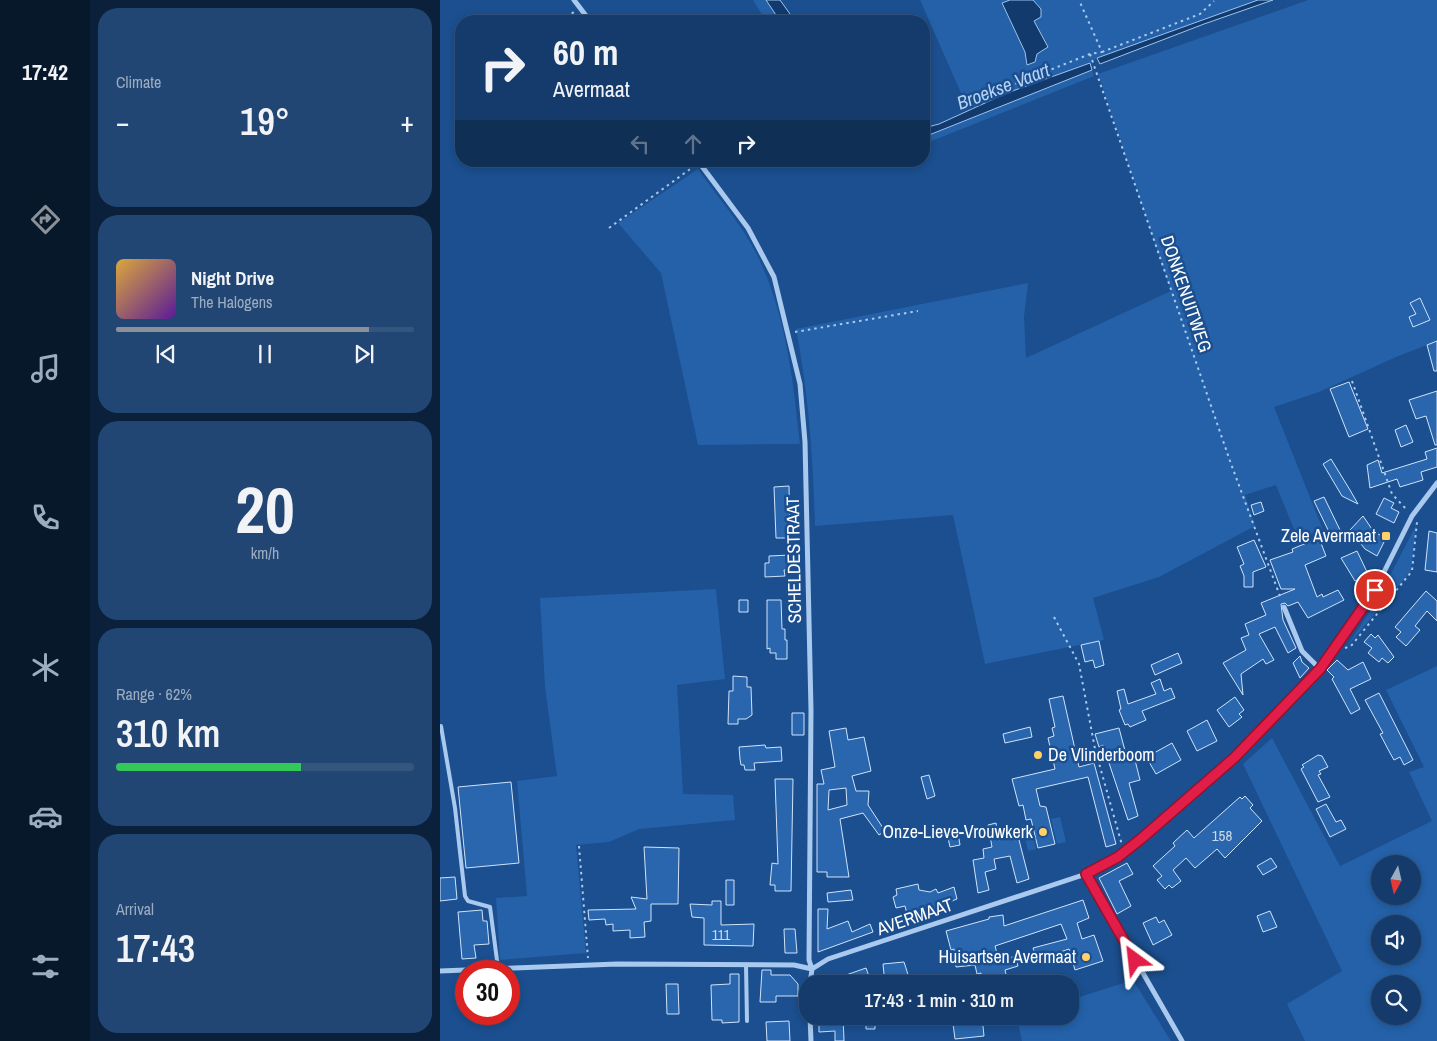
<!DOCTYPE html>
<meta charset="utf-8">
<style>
:root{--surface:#143b6b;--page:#214673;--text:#f1f3f6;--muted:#9dadc1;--line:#33557e;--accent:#8c9099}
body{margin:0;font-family:"Archivo Narrow",sans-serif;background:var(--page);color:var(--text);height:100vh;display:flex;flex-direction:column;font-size:19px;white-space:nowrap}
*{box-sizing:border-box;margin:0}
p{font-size:16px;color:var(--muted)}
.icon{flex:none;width:28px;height:28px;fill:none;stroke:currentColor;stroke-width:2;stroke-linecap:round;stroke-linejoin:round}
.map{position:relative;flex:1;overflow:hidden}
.drawer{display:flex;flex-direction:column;gap:8px;padding:8px;background:#0b203b;width:350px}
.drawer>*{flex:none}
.banner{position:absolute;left:15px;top:15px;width:475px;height:152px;border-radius:20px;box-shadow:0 2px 8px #0003,0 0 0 1px var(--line);background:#143b6b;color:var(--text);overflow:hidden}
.needle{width:32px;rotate:188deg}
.controls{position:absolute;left:931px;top:855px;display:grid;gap:10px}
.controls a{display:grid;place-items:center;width:50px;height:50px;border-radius:50%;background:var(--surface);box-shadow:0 2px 8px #0003,0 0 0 1px var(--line);font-size:25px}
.speed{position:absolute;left:15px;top:960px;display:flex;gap:10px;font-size:25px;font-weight:700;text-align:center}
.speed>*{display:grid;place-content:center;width:65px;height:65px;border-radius:50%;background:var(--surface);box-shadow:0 2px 8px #0003,0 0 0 1px var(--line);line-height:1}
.speed .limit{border:8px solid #d22;background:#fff;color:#111}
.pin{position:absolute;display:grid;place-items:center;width:42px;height:42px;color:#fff;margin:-21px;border:2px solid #fff;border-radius:50%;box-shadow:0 1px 5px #0007}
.me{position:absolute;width:55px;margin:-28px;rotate:330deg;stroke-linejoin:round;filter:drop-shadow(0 0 4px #0008)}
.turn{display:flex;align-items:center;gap:18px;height:105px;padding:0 15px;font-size:22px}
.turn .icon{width:65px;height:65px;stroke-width:2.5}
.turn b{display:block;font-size:35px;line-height:42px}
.lanes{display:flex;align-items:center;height:48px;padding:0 15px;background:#0003;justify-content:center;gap:25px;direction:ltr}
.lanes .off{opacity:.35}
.big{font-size:38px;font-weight:600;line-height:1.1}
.drawer .widget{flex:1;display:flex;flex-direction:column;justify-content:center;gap:8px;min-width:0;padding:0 18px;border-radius:20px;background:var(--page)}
.drawer .dial{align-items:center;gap:0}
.dial b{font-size:65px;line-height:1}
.song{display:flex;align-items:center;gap:15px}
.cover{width:60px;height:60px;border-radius:8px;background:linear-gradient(135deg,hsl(40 70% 55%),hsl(270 70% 35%))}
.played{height:5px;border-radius:2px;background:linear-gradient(90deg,var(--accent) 85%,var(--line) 85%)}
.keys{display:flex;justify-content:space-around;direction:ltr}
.heat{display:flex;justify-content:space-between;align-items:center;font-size:28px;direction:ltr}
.charge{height:8px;border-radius:4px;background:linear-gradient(90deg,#34c759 62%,var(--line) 0)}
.trip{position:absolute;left:359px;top:975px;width:280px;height:50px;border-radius:20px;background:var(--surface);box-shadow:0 2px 8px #0003,0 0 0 1px var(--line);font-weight:600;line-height:50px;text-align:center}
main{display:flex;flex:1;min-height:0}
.dock{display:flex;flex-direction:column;width:90px;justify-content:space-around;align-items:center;background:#08182b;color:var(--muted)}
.dock .icon{width:35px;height:35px}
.dock .on{color:var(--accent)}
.dock b{font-size:22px;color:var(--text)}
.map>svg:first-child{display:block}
.green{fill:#2461a8;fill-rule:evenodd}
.water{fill:#123a6d;stroke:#9cc4f0}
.building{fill:#2a66ad;stroke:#cfe3fa;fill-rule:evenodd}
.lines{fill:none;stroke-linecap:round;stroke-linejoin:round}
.path{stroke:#a9c9ee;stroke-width:2;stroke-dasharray:2.5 4;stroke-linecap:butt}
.service{stroke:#a9c9ee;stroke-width:4}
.minor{stroke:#a9c9ee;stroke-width:5}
.route-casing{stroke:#92132f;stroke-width:12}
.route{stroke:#e11d48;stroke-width:9}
.poi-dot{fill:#ffd166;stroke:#1b4f8f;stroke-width:2}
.labels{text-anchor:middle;stroke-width:5;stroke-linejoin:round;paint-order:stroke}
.number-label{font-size:15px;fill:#cad9ea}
.street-label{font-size:18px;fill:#fff;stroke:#1b4f8f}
.poi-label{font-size:18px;fill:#fff;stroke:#1b4f8f;text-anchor:end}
.water-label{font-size:19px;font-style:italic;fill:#b5d3f5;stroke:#1b4f8f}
</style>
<main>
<nav class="dock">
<b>17:42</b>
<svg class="icon on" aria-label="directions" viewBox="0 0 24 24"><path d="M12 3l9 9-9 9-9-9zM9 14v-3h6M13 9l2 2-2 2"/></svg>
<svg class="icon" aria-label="music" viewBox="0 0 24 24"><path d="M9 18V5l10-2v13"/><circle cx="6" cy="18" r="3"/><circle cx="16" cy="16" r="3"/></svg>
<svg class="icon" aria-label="phone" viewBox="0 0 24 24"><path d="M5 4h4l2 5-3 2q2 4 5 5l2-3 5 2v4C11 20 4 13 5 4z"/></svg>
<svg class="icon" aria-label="climate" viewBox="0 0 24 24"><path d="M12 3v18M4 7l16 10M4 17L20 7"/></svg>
<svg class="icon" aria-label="car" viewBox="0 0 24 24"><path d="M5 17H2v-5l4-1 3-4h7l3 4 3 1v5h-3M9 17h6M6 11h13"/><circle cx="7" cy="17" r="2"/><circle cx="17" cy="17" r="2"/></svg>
<svg class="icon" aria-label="filters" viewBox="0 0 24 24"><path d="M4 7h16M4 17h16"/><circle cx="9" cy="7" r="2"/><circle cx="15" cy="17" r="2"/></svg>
</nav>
<section class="drawer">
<div class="widget"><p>Climate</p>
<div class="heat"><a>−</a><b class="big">19°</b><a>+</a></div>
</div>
<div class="widget">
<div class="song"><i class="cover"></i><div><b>Night Drive</b><p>The Halogens</p></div></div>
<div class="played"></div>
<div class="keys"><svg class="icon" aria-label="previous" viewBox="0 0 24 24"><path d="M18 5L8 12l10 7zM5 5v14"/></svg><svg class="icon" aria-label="pause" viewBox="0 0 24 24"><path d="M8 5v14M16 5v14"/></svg><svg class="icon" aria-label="next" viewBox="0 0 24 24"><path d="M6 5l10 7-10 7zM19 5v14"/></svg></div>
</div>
<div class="widget dial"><b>20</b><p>km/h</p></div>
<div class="widget"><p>Range · 62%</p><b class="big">310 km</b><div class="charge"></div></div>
<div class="widget"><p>Arrival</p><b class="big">17:43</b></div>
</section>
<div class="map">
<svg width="997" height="1041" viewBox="0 0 997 1041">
<rect width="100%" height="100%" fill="#1b4f8f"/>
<path class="green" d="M313,0H326L340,21H326Z
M480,0H570L562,4L585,52L587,65L594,20L601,9L593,0H818L657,58L650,63L528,109Z
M868,0H997V341L956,357L879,392L834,407L883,530L858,539L836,485L805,495L815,526L719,577L653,598L664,640L545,664L513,515L375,526C373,459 369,396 356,329L588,283L584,317L586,358L731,291L658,74Z
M652,70L654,76L484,144V137Z
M258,169C279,199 305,228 320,261C347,320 353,381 360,444L258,445L221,273L178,223Z
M976,525L971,571L905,649L938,599Z
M276,589L285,679L237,685L243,794L293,795L295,820L199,829L169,842L136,845L146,953L60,960L56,898L87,896L77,781L117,776L105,687L100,598Z
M997,666V1041H865L847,1004L902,971L803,764L832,738L900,866L992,821L969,772L984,767L946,690ZM940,864H972V896H940ZM940,924H972V956H940ZM940,984H972V1016H940Z
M620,817L626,842L617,844L611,819Z
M590,823L596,849L588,851L582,825Z
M693,980L731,1041H582L577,1018L630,1016V1000Z"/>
<path class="water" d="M326,0H340L355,21H340Z
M570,0H593L601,9V17L594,21L608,47L597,54L595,62L587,65L585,52L562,3Z
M818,0H833L764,24L660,64L657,58Z
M650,63L652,70L484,137V128L499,124L567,93Z"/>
<path class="building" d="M980,298L990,320L973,327L969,317L976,314L970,303Z
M997,341V371H994L987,345Z
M909,382L928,429L909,437L890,389Z
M997,391V445H995L986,416L976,419L969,400Z
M966,425L973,442L961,447L955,430Z
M997,448V467L981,472L983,480L960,487L957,479L930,488L927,465L938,460L942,473L987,459L985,452Z
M891,459L910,490L918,504L902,496L883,464Z
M349,486L350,538H336L334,487Z
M884,497L901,532L891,536L874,501Z
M944,498L954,503L951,508L959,512L954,523L936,514Z
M821,502L824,511L814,515L811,505Z
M923,516L934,532L946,538L937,556L925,549L910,530Z
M989,531L997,533V572L985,570Z
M879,538L886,556L865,565L877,597L882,594L883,597L898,590L904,600L868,618L858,602L848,606L845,603L841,604L843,620L856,648L848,653L835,627L819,634L834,660L826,664L823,659L801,674L803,695L783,663L806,650L801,638L809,635L805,624L826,615L821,603L855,589H841L830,560L853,552L852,549Z
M814,540L826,567L813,572V587H804V576L800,566L804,564L797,547Z
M917,551L928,574L915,581L901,558Z
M351,555V569L344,570L345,576L325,577V563H329V556Z
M986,591L997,601V621L987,611L975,626L980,630L966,646L956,637L961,632L955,627Z
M299,600H308V612H299Z
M327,600H341L342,629H345V640H347V659H336V653H330V648L327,649Z
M931,634L935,638L938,635L954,657L948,663L942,658L939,662L928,653L932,648L924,642Z
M659,641L664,665L655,668L653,660L645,662L641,645Z
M738,653L742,663L715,675L711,665Z
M860,656L862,662L869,668L860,678L853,663Z
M897,660L908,670L923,662L931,679L910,689L920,709L911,714L892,679L894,677L887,670Z
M293,676L307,677V687H311L312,715L306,719H298V724H288L289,691H293Z
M720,679L724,691L731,688L735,698L702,711L706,720L690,727L688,724L685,725L679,710L681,709L677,691L684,689L688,704L716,694L711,683Z
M939,693L973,760L964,765L960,757L954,760L950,753L940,734L943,733L925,700Z
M623,696L639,767L654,763L676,844L666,847L648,777L596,789L600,806L606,807L615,844L598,848L591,819L586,820L583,805L579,806L572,779L615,769L608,738L614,736L612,728L615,727L609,699Z
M795,697L804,710L799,714L802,717L789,727L777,710Z
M352,713H364V735H352Z
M767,720L777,741L757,751L747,731Z
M590,727L592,737L565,743L563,734Z
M406,728L408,740L424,737L431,771L412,776L416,791H429L428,805L445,831L439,835L423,813L400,819L409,877H387V872H377V784H384L381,770L395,767L389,731ZM406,788L407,805L388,810L389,790Z
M679,728L688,762L695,760L700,780L689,783L698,816L688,820L663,745L659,747L655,734Z
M732,743L741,760L716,774L705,755L713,751L714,753Z
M325,745L326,748L341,747L342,761L314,763L315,770H305L304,765H301L300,759L299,747Z
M878,755L882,756L888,767L879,771L881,774L878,775L890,797L878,802L861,769L864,767L862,765Z
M489,775L495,796L487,799L481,777Z
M335,779H353L351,891H335V885H330L332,863L338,864Z
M71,782L79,863L26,868L18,787Z
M805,796L813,805L810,808L822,821L785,858L777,849L755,868L746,858L733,870L741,881L732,888L729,885L725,889L717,880L722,876L713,866L735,846L733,843L747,830L754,838L800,797L802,799Z
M886,804L896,822L901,820L906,829L890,837L876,809Z
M556,823L559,840L578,836L589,879L577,883L570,856L554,859L556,869L545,872L549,890L538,893L533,860L544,858L543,849L552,847L548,825Z
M517,827L520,845L510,847L506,829Z
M204,847L239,848L238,904H211V921L204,922L205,937L190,938V930L173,931V924L166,925L165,919L149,920L148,910L196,909L191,897L207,899Z
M831,858L837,867L823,875L817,866Z
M687,863L693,874L679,881L691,906L677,914L659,878Z
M15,877L17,899L0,901V878Z
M286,880H294V905H286Z
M478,884L479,890L490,892L496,889L498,893L514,887L517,899L468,918L465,906L456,908L453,897L457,895L456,889Z
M411,890L413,900L388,902L387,893Z
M643,900L649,918L637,923L642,939L654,935L663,961L635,970L629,949L597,960L593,948L627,939L621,924L555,946L558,957L566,955V959L575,956L578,966L565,970L567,978L564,979L566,984H543L541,973L537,974L535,965L516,967L514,949L511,950L506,931L549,919V917L563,915L564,926Z
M272,901H281V925L314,924L313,946L264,945V918L252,917L250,904L272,905Z
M378,909H388L387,929L408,921L412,932L430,924L433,932L378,952Z
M42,910L43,921H47L49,944L34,945L36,958L22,959L18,912Z
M830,911L837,927L823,932L817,916Z
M716,917L719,923L724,920L732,935L713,945L703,923Z
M344,929H355L357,953H345Z
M464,962L471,984H445L443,964Z
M426,968L430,979L418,984H410L406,975Z
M322,970H331V975H350L358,984V996H336V1002H320Z
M290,974H299V1022L282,1023V1020H272L271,985L290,984Z
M226,984H238L239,1014H227Z
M394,1016H403L404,1041H395V1031L379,1032V1022L394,1021Z
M426,1016H435V1029H426Z
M512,1016H542L544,1036L515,1039Z
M349,1021L350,1041H327L326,1022Z"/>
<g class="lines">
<path class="path" d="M121,21L134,12
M662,52L760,14L774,1
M650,54L790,461L841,599
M527,103L650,54L662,52L639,0
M169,228L253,167
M355,332L478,311
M912,381L952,494L967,510
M614,617L639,664L655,749L682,845
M905,648L911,646L972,571L977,522
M139,846L148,958"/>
<path class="service" d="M1,726L15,808L25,896L28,901L50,907L58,968
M306,965L307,1021"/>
<path class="minor" d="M134,0L150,21
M258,161L308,228L334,277L360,384L365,442L371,710L369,960L372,969L370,984
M844,607L862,651L880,669
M646,874L742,1041
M0,971L177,964L354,965L372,969L388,959L646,874L678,857L702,838L795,758L880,669L935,590L972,516L997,483
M370,1016L371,1041"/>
</g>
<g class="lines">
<defs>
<path id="route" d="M695,960L646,874L678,857L702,838L794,758L880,669L935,590"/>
</defs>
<use href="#route" class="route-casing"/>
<use href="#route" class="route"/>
</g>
<g class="poi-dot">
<rect x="941" y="531" width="10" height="10" rx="2.5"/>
<circle cx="598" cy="755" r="5"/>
<circle cx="603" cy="832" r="5"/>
<circle cx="646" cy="957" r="5"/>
</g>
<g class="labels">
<g class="number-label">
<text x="782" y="841">158</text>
<text x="281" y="940">111</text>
</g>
<g class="street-label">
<text transform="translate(746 294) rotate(71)" y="6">DONKENUITWEG</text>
<text transform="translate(354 560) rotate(-91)" y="6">SCHELDESTRAAT</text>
<text transform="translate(475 917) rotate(-19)" y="6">AVERMAAT</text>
</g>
<g class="poi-label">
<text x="936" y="542">Zele Avermaat</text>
<text x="608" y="761" text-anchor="start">De Vlinderboom</text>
<text x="593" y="838">Onze-Lieve-Vrouwkerk</text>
<text x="636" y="963">Huisartsen Avermaat</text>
</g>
<g class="water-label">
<text transform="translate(563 86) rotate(-21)" y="7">Broekse Vaart</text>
</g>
</g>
</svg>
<div class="controls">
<a><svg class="needle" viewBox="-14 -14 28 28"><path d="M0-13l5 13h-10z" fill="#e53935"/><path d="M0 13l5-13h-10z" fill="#9dadc1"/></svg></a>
<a><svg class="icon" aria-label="sound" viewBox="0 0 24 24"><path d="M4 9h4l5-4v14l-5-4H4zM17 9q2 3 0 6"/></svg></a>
<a><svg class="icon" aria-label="search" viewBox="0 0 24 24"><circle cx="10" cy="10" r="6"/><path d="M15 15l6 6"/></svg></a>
</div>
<div class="speed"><div class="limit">30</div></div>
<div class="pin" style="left:935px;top:590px;background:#d93025"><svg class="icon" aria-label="arrive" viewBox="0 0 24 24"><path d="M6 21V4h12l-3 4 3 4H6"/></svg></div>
<svg class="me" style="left:695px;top:960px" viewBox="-20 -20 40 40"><path d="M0-17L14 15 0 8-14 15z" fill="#e11d48" stroke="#fff" stroke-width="4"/></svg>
<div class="trip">17:43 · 1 min · 310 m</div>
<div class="banner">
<div class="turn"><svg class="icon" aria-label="right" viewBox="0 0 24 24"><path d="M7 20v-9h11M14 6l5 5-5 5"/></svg><div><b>60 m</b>Avermaat</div></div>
<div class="lanes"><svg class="icon off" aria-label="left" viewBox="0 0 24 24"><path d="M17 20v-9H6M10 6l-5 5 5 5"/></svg><svg class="icon off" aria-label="ahead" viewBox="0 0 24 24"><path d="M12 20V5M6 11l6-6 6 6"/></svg><svg class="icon" aria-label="right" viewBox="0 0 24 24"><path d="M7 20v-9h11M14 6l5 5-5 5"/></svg></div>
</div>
</div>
</main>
